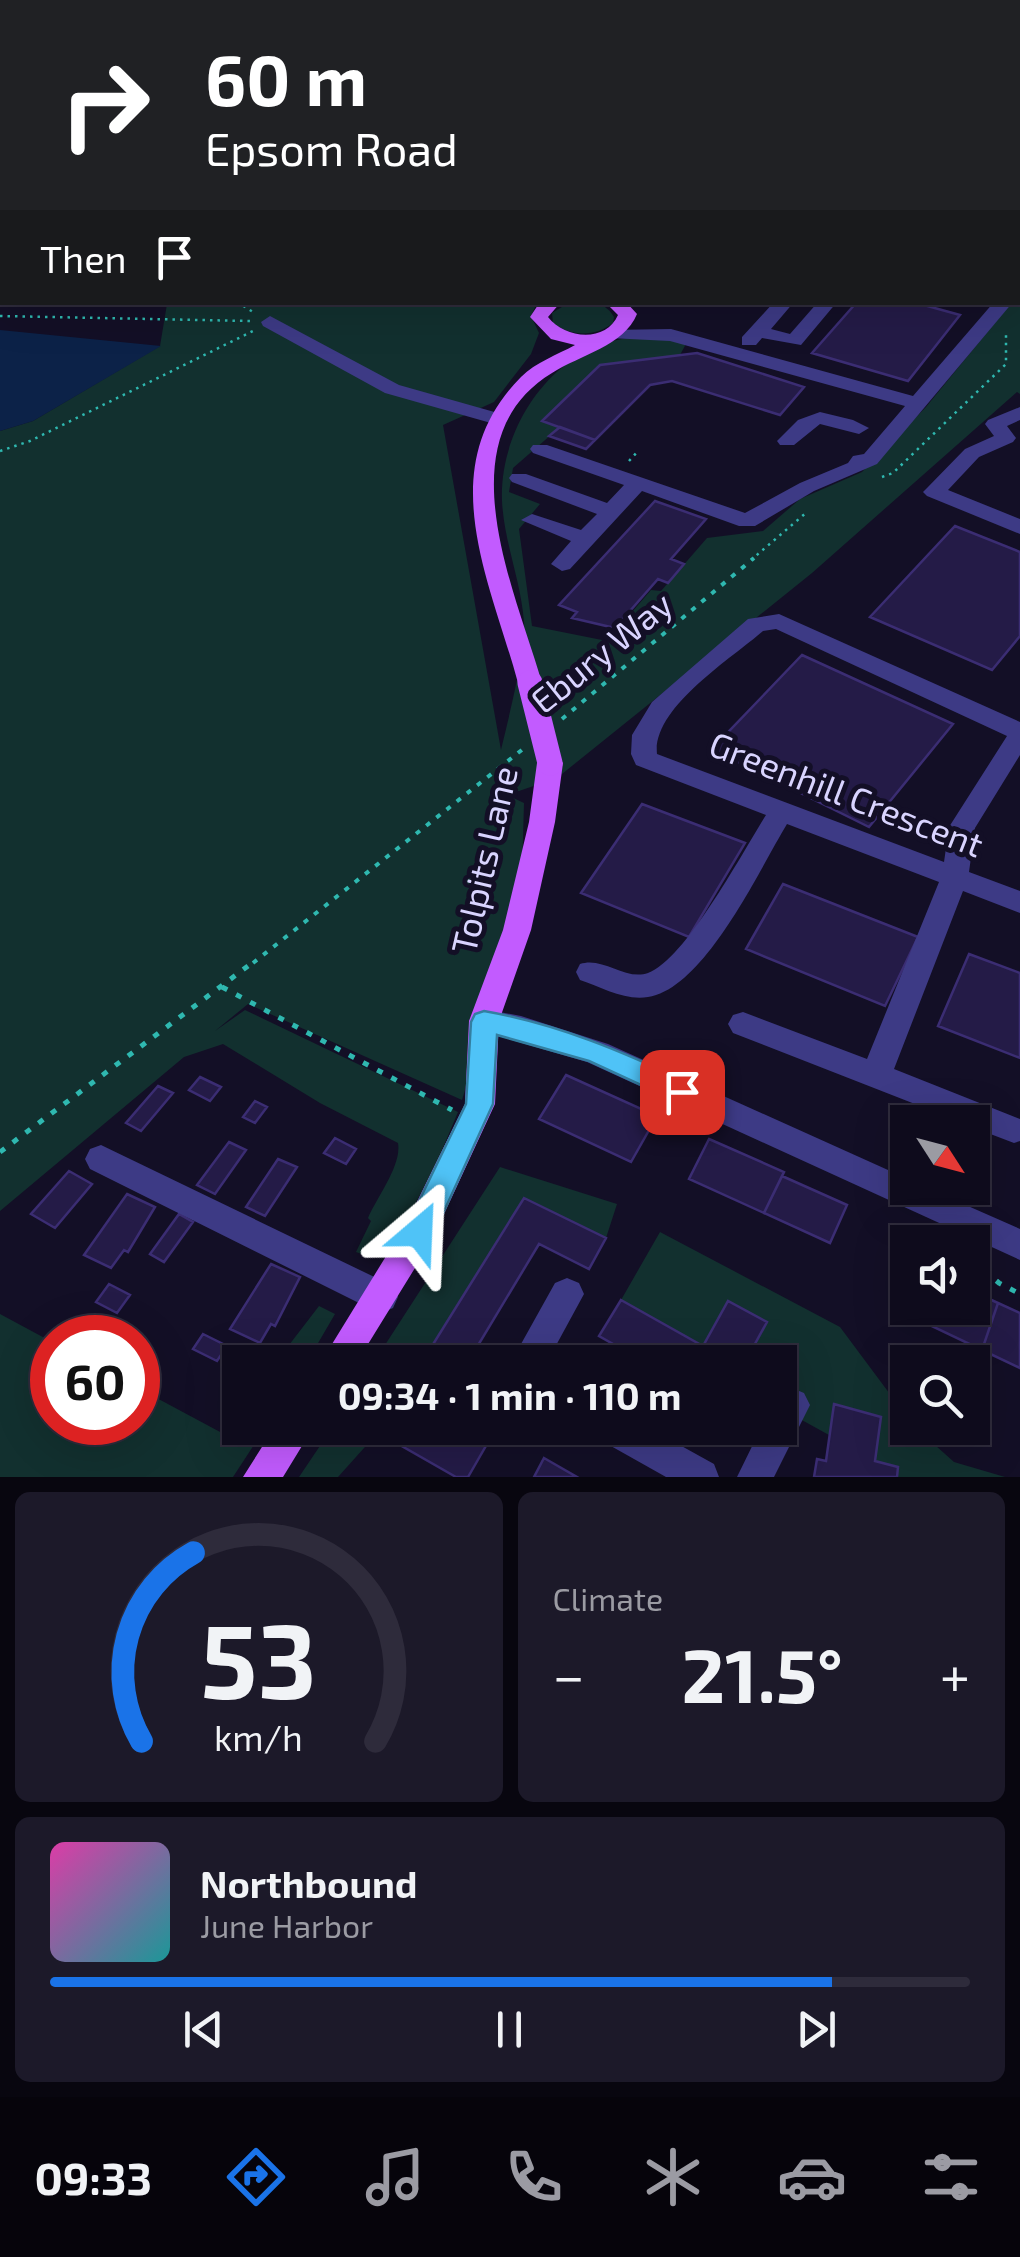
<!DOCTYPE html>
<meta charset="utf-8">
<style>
:root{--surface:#0e0b1c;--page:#1c1929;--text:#f1f3f6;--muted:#9b9ba3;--line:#2e2b3b;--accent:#1a73e8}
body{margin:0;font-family:"Exo 2",sans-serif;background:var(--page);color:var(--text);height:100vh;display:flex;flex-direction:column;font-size:38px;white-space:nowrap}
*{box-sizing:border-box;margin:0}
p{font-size:32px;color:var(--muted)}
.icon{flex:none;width:55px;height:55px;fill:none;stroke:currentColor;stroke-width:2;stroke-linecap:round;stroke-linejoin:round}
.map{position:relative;height:1477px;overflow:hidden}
.details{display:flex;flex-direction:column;gap:15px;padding:15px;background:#08060f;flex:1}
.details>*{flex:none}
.banner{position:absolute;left:0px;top:0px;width:1020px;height:305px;box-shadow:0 10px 40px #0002,0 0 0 2px var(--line);background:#202124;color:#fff;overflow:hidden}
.needle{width:65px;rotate:126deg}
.tools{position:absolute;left:890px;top:1105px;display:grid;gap:20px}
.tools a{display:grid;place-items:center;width:100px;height:100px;border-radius:0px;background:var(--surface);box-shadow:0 10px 40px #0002,0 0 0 2px var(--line);font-size:50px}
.speed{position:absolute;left:30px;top:1315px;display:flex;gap:20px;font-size:50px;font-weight:700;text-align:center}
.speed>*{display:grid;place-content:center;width:130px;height:130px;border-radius:50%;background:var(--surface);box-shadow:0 10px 40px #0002,0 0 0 2px var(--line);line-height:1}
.speed .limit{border:15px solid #d22;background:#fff;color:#111}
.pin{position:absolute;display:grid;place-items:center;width:85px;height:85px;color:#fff;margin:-42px;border-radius:20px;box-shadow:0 5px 15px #0006}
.me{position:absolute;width:110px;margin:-55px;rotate:26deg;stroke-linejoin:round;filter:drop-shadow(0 0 8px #0008)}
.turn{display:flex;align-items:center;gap:35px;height:210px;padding:0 40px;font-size:45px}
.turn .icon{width:130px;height:130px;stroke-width:2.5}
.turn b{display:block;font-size:70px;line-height:85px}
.then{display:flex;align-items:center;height:95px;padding:0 40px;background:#0003;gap:20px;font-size:38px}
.big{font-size:75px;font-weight:700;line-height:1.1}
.details .card{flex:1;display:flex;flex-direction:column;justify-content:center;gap:15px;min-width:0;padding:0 35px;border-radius:15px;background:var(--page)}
.details .dial{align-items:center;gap:0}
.dial svg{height:260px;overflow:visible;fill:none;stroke:var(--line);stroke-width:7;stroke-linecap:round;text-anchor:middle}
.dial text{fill:var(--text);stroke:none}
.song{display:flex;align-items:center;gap:30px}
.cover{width:120px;height:120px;border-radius:15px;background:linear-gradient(135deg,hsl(320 70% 55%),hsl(180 70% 35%))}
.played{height:10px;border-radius:5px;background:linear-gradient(90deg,var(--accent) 85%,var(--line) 85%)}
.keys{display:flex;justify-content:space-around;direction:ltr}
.heat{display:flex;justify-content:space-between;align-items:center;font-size:55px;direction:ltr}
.details .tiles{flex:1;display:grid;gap:15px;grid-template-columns:1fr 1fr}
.card:last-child{grid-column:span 2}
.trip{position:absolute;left:222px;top:1345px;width:575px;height:100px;border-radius:0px;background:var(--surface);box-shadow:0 10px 40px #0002,0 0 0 2px var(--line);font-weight:700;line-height:100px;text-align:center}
.dock{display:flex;height:160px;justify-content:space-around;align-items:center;background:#06040b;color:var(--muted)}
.dock .icon{width:70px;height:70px}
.dock .on{color:var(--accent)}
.dock b{font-size:45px;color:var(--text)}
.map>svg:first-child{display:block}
.green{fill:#12302f}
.water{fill:#0c2248}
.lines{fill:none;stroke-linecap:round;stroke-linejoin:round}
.river{fill:#0c2248;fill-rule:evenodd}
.building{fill:#241b47;stroke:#3b2d73;stroke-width:2.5}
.path-far2{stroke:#2fb8b0;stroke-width:2.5;stroke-dasharray:2.5 5;stroke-linecap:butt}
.path-far1{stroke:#2fb8b0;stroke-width:4;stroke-dasharray:5 8;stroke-linecap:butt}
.path{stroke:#2fb8b0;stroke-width:5;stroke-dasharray:6 10;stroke-linecap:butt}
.minor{fill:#3d3a85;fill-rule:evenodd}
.major{fill:#c25bff;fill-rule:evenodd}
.major-bridge{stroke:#c25bff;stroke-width:25}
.route{fill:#4fc3f7;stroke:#337fa1;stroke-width:2.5}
.labels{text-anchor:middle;stroke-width:10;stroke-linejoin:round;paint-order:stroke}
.street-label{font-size:35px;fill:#d9d4ff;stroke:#130f26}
</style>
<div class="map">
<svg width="1020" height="1477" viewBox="0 0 1020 1477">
<rect width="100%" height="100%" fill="#130f26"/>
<path class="green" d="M1020,291V394L1017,392L812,573L557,778L507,795L524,803L521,908L462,1100L248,1004L215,1031L245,1010L458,1112L435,1167L396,1240L367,1256L356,1252L371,1221L368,1218C377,1197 402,1165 398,1143L320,1103L223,1044L184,1057L0,1211V431L33,421L160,346L167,304L171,303H537L531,316L539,333L531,354L494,402L443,425L501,750C508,720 526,651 524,622C521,581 504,542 502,501C499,424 558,339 641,337C656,337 672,341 687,342L680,355L600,366L542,420L560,427L513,468L509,492L540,504L519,529L532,626L607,641L651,590L661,591L707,538L763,531L800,499L862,472L926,407L1011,303L1018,302Z
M570,302C587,302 605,300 614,317L613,323C595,337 572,337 553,323L552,313Z
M500,1167L617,1204L606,1238L524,1198L422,1362H374Z
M660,1232L840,1327L907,1417L908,1428H916L954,1462L1005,1477H897L898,1467L875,1461L880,1416L834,1404L829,1435L780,1408V1362H745L766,1321L728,1301L703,1346L621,1300Z
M319,1306L335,1314L307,1362H276Z
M0,1314L52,1342V1422H138V1388L222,1433L240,1411V1428H265L233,1477H0Z
M332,1428H382L338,1477H299Z"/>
<path class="water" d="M261,0H633L257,2Z
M0,330L161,346L33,421L0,431Z"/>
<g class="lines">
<path class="river" d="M2,237V255L0,256V238Z"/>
</g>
<path class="building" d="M857,302H913L960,315L908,381L812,353Z
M697,353L804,387L780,415L672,381L650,385L595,440L542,421L600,365Z
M560,427L595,440L586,449L549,436Z
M655,501L706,519L671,559L684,564L668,583L658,579L615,628L572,618L577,612L559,605Z
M955,526L1020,552V636L992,670L870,617Z
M802,655L953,724L869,827L712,749Z
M642,804L745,843L689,937L581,893Z
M783,884L918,937L885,1006L746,949Z
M969,954L1020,973V1058L938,1026Z
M566,1075L657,1116L631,1162L539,1119Z
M200,1077L221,1087L210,1101L189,1090Z
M158,1086L173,1093L141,1131L126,1123Z
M255,1101L267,1107L255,1123L243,1117Z
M335,1138L356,1149L346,1164L324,1153Z
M709,1139L784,1172L764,1213L689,1179Z
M229,1142L246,1150L215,1194L197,1185Z
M278,1159L297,1167L265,1216L246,1207Z
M69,1171L92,1184L55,1228L31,1214Z
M782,1176L847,1205L830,1243L764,1213Z
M127,1194L155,1207L128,1252L124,1250L111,1268L84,1255Z
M524,1198L606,1238L589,1269L539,1244L468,1362H422Z
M179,1214L193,1222L164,1262L150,1254Z
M271,1264L300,1277L275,1326L271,1324L260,1343L230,1329Z
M109,1284L130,1295L117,1313L96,1302Z
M972,1291L998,1303L982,1350L900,1311L908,1293V1308H972Z
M621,1300L703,1346L728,1301L767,1322L745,1362H645L599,1336Z
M998,1303L1020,1313V1368L982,1350Z
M203,1334L227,1346L217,1361L193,1349Z
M834,1404L881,1417L875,1461L898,1467L897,1477H814L817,1459L826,1461Z
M382,1428H457L487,1444L468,1477H456L379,1433Z
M544,1458L577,1477H534Z"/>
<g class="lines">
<path class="path-far2" d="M240,2L244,0
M237,302L253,312
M0,316L250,321
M0,451L30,441L253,331
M629,461L639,450
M882,477L893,473L1006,364V332
M751,560L807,512"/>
<path class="path-far1" d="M562,719L754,558
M253,963L523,749"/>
<path class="path" d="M222,987L452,1110
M0,1152L256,960
M972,1260L999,1283L1020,1294"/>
<path class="minor" d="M841,0H862L864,2H843Z
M1018,35H1020V44H1018Z
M1020,119V130L1018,131V120Z
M1018,147L1020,148V158L1018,157Z
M1018,185L1020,186V196L1018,195Z
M774,302H794L771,329L790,334L818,302H837L801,345L762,338L756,345H742V337Z
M994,302H1013L877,464L814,491L755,526H739L642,491L570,569L562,571L551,564L571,541L521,520L532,514L581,530L597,514L512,482L509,478L512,474H526L607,503L624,485L533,453L530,449L533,445H547L745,513L800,483L848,463L853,456L864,454L905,406L670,341L609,338V330L671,329L913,396Z
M270,316L399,385L505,415L508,419L498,425L385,393L263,326L261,322Z
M1020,407V420L1007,426L1016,438L1013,442L979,457L948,490L1020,519V534L927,496L923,492L927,488L965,449L994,436L985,424L988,420Z
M820,412L853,420L869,428L859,434L820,424L794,445H780L777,441L798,420Z
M779,614L1020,722V755L975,828L969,872L1020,891V913L963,891L894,1069L1020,1119V1141L1014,1143L972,1127V1122H961L733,1033L728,1024L733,1015L743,1012L867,1059L939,882L787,824C759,870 705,988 648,997C625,1001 601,987 580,980L576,972L580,964C603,956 625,981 648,973C686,959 743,851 766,815L636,765L631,754L632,735L652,702L748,619ZM776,629L1007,736L949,827L944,862L657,754C652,708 731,659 763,631Z
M484,1009L521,1016L608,1044L908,1179V1188H927L1020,1229V1260L587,1062L474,1029L469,1021L474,1013Z
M101,1145L393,1286L398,1297L393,1308L381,1313L369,1308L90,1169L85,1159L90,1149Z
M567,1278L579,1283L584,1294L547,1362H511L555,1283Z
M792,1388L804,1393L810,1405L774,1477H737L761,1428H780V1393Z
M474,1428H510L504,1442L491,1447L478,1442Z
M597,1428H649L714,1464L719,1477H666L602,1441Z"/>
<path class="major" d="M540,302H561L548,317C565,339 606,343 618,315L605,302H626L637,314C624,346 580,355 552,373C443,439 516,592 542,683L530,691L518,683C490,579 431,468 521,377C536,362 557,355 575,345L551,339L530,317Z
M550,754L559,757L563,763L555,822L531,930L499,1021L495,1104L431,1242L357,1362H321L407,1222L465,1104L469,1021L503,930L529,822L537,763L541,757Z
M274,1428H313L283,1477H243Z"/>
<path class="major-bridge" d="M530,683L550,763"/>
</g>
<path class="route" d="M484,1011C558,1024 624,1052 691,1084L695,1092L691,1101L682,1104L589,1061L497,1035L493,1104L430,1242L419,1246L409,1242L404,1232L466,1104L471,1022L475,1014Z"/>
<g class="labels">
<g class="street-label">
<text transform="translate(602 653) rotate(-39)" y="12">Ebury Way</text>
<text transform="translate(846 795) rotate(21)" y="12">Greenhill Crescent</text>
<text transform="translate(485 860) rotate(-77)" y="12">Tolpits Lane</text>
</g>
</g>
</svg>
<div class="tools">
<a><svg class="needle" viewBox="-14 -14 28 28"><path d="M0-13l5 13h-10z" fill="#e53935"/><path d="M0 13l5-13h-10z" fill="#9b9ba3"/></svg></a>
<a><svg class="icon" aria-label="sound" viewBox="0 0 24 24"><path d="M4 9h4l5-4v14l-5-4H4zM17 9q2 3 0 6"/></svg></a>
<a><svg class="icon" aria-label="search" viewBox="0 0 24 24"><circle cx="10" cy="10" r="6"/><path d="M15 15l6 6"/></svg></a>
</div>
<div class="speed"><div class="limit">60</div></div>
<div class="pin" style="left:682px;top:1092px;background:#d93025"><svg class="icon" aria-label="arrive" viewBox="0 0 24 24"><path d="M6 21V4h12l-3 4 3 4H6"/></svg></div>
<svg class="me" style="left:419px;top:1232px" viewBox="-20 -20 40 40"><path d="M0-17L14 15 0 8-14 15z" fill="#4fc3f7" stroke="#fff" stroke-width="4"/></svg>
<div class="trip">09:34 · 1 min · 110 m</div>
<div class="banner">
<div class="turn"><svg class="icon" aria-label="right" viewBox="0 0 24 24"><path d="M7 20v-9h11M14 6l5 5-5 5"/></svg><div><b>60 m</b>Epsom Road</div></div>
<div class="then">Then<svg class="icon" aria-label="arrive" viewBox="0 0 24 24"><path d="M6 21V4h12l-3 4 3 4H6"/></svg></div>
</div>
</div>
<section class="details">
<div class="tiles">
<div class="card dial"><svg viewBox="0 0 100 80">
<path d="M14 69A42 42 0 1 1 86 69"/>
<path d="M14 69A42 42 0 0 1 30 11" stroke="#1a73e8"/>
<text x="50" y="56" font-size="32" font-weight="700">53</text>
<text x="50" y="72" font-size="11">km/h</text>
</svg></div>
<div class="card"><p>Climate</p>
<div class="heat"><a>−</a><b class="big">21.5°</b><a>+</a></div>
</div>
<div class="card">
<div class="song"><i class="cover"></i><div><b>Northbound</b><p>June Harbor</p></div></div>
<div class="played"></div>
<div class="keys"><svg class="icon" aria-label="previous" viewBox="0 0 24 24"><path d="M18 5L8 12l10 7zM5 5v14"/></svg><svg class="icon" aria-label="pause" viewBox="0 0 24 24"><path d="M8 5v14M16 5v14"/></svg><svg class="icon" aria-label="next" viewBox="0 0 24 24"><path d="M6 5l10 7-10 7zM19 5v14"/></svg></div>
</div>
</div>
</section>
<nav class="dock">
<b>09:33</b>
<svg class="icon on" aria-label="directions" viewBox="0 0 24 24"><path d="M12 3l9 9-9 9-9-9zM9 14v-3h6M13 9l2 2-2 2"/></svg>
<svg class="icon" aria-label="music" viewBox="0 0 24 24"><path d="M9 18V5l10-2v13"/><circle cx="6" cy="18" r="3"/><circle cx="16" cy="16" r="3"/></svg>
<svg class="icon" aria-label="phone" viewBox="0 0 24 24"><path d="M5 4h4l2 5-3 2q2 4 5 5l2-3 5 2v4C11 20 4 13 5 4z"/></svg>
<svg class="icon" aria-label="climate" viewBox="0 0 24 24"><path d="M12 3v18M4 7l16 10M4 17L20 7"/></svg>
<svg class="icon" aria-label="car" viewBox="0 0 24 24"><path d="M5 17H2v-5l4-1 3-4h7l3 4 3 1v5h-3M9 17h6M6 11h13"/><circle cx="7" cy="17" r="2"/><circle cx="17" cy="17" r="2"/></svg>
<svg class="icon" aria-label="filters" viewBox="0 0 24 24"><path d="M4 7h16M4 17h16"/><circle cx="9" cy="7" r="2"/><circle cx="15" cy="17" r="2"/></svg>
</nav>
